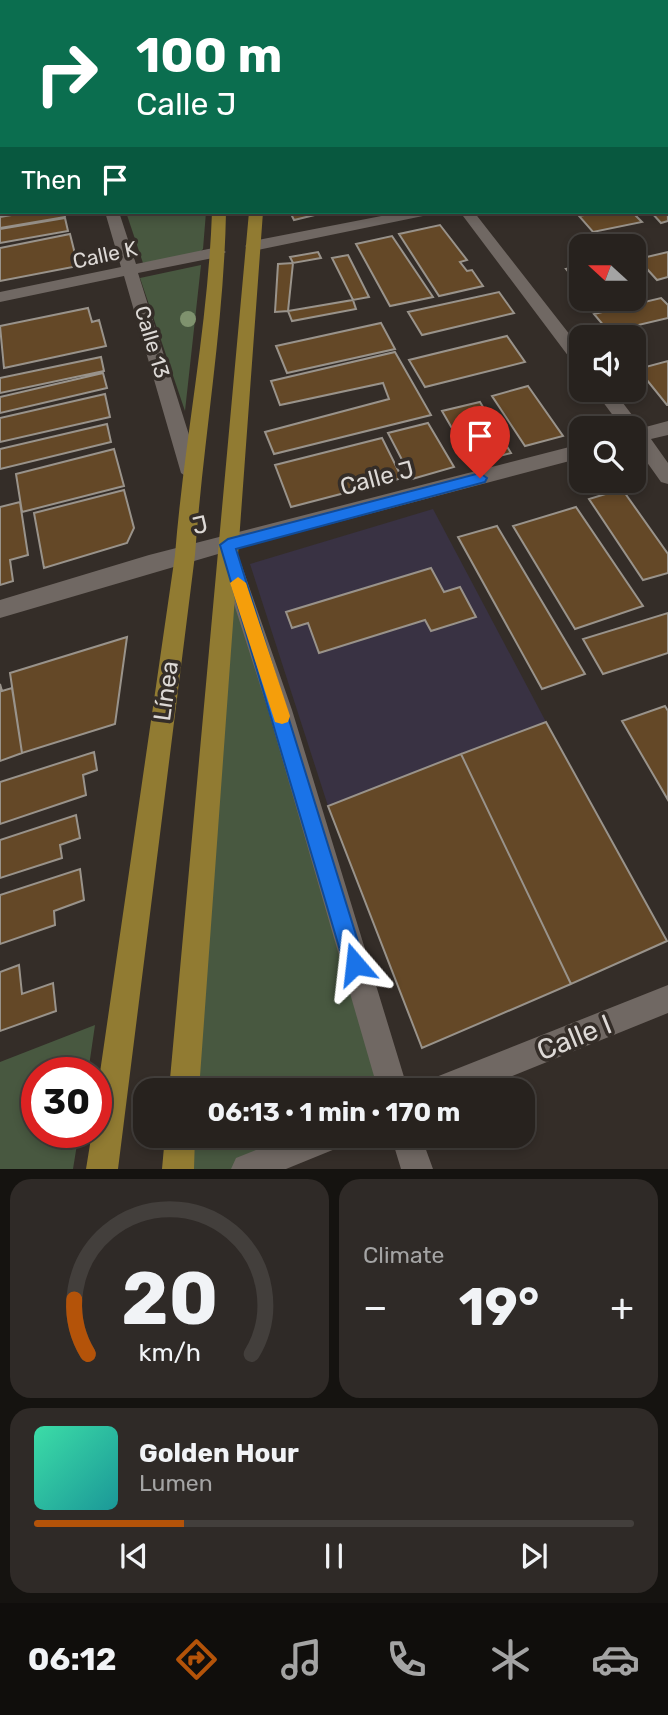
<!DOCTYPE html>
<meta charset="utf-8">
<style>
:root{--surface:#27221e;--page:#2f2a27;--text:#f1f3f6;--muted:#a4a4a4;--line:#433f3c;--accent:#b45309}
body{margin:0;font-family:Rubik,sans-serif;background:var(--page);color:var(--text);height:100vh;display:flex;flex-direction:column;font-size:26px;white-space:nowrap}
*{box-sizing:border-box;margin:0}
p{font-size:23px;color:var(--muted)}
.icon{flex:none;width:38px;height:38px;fill:none;stroke:currentColor;stroke-width:2;stroke-linecap:round;stroke-linejoin:round}
.map{position:relative;height:1169px;overflow:hidden}
.drawer{display:flex;flex-direction:column;gap:10px;padding:10px;background:#151310;flex:1}
.drawer>*{flex:none}
.hud{position:absolute;left:0px;top:0px;width:668px;height:214px;box-shadow:0 4px 10px #0003,0 0 0 2px var(--line);background:#0b6e4f;color:#fff;overflow:hidden}
.needle{width:46px;rotate:291deg}
.tools{position:absolute;left:569px;top:234px;display:grid;gap:14px}
.tools a{display:grid;place-items:center;width:77px;height:77px;border-radius:14px;background:var(--surface);box-shadow:0 4px 10px #0003,0 0 0 2px var(--line);font-size:35px}
.speed{position:absolute;left:21px;top:1057px;display:flex;gap:14px;font-size:35px;font-weight:700;text-align:center}
.speed>*{display:grid;place-content:center;width:91px;height:91px;border-radius:50%;background:var(--surface);box-shadow:0 4px 10px #0003,0 0 0 2px var(--line);line-height:1}
.speed .limit{border:10px solid #d22;background:#fff;color:#111}
.pin{position:absolute;display:grid;place-items:center;width:60px;height:60px;color:#fff;margin:-72px -30px;border-radius:50% 50% 50% 0;rotate:-45deg;box-shadow:0 0 7px #0007}
.pin .icon{rotate:45deg}
.me{position:absolute;width:77px;margin:-38px;rotate:343deg;stroke-linejoin:round;filter:drop-shadow(0 0 5px #0008)}
.turn{display:flex;align-items:center;gap:24px;height:147px;padding:0 21px;font-size:32px}
.turn .icon{width:91px;height:91px;stroke-width:2.5}
.turn b{display:block;font-size:49px;line-height:60px}
.then{display:flex;align-items:center;height:66px;padding:0 21px;background:#0003;gap:14px;font-size:26px}
.big{font-size:52px;font-weight:700;line-height:1.1}
.drawer .card{flex:1;display:flex;flex-direction:column;justify-content:center;gap:10px;min-width:0;padding:0 24px;border-radius:21px;background:var(--page)}
.drawer .dial{align-items:center;gap:0}
.dial svg{height:182px;overflow:visible;fill:none;stroke:var(--line);stroke-width:7;stroke-linecap:round;text-anchor:middle}
.dial text{fill:var(--text);stroke:none}
.song{display:flex;align-items:center;gap:21px}
.cover{width:84px;height:84px;border-radius:10px;background:linear-gradient(135deg,hsl(160 70% 55%),hsl(180 70% 35%))}
.played{height:7px;border-radius:4px;background:linear-gradient(90deg,var(--accent) 25%,var(--line) 25%)}
.keys{display:flex;justify-content:space-around;direction:ltr}
.heat{display:flex;justify-content:space-between;align-items:center;font-size:38px;direction:ltr}
.drawer .tiles{flex:1;display:grid;gap:10px;grid-template-columns:1fr 1fr}
.card:last-child{grid-column:span 2}
.trip{position:absolute;left:133px;top:1078px;width:402px;height:70px;border-radius:21px;background:var(--surface);box-shadow:0 4px 10px #0003,0 0 0 2px var(--line);font-weight:700;line-height:70px;text-align:center}
.menu{display:flex;height:112px;justify-content:space-around;align-items:center;background:#100e0c;color:var(--muted)}
.menu .icon{width:49px;height:49px}
.menu .selected{color:var(--accent)}
.menu b{font-size:32px;color:var(--text)}
.map>svg:first-child{display:block}
.education{fill:#393243}
.green{fill:#485840}
.building{fill:#644827;stroke:#99938b;stroke-width:2}
.lines{fill:none;stroke-linecap:round;stroke-linejoin:round}
.minor{fill:#706863;fill-rule:evenodd}
.major{fill:#917b32;fill-rule:evenodd}
.tree{fill:#7f926e}
.route{fill:#1a73e8;stroke:#114b97;stroke-width:2}
.slow{fill:#f59e0b}
.labels{text-anchor:middle;stroke-width:7;stroke-linejoin:round;paint-order:stroke}
.far-street-label{font-size:21px;fill:#ddd9d6;stroke:#342d28}
.street-label{font-size:24px;fill:#ddd9d6;stroke:#342d28}
.near-street-label{font-size:28px;fill:#ddd9d6;stroke:#342d28}
</style>
<div class="map">
<svg width="668" height="1169" viewBox="0 0 668 1169">
<rect width="100%" height="100%" fill="#342d28"/>
<path class="education" d="M433,509L546,722L328,806L250,564Z"/>
<path class="green" d="M126,212H206L203,249L198,254L143,263Z
M201,265L185,411L140,278Z
M228,552L392,1090H184Z
M95,1025L88,1073H37V1132H79L73,1169H0V1062Z
M180,1136H329L247,1169H178Z"/>
<path class="building" d="M667,189L668,221L661,223L651,212H667Z
M29,212H64L65,217L0,228V217Z
M290,212H327L294,220Z
M599,212H632L642,222L593,232L579,216Z
M65,218L68,231L0,243V229Z
M440,225L467,260L460,262L467,271L472,270L483,286L439,296L399,234Z
M70,234L78,266L0,281V248Z
M392,236L433,297L390,306L356,244Z
M318,252L321,258L293,263L290,257Z
M668,252V277L657,280L638,259Z
M348,255L369,297L353,300L332,258Z
M293,263L288,311L275,312L278,264Z
M581,266V287L566,269Z
M499,292L514,313L422,335L408,312Z
M661,298L668,305V318L609,332L594,314Z
M353,300L356,309L292,321L288,311Z
M88,308L92,322L99,320L106,346L4,368L0,326Z
M381,323L395,349L287,373L276,346Z
M507,336L525,362L425,387L409,360Z
M395,352L431,415L274,454L265,432L389,399L383,383L280,405L271,381Z
M101,357L104,371L0,393V378Z
M668,361V405H667L638,369Z
M103,373L107,388L0,413V397Z
M528,386L563,436L525,446L492,396Z
M105,394L110,417L0,442V418Z
M480,402L511,453L472,463L442,411Z
M428,423L454,467L412,479L388,433Z
M107,424L111,442L0,469V449Z
M382,438L402,478L291,507L275,465Z
M114,449L124,486L22,512L16,474Z
M622,489L668,554V573L643,580L589,499Z
M124,490L134,528L127,543L44,568L34,513Z
M20,502L28,555L10,560L13,581L0,585V507Z
M576,507L643,606L575,629L513,526Z
M497,526L585,674L542,689L458,537Z
M431,568L444,592L460,587L476,617L431,631L425,620L319,653L308,623L292,628L286,612Z
M668,613V653L603,674L583,639Z
M127,637L115,724L22,753L10,673Z
M0,684L2,691L12,688L22,753L0,761Z
M665,706L668,711V800L622,721Z
M546,722L667,941L571,984L461,754Z
M94,752L97,770L83,775L86,795L0,824V782Z
M461,754L571,984L422,1048L328,806Z
M76,815L80,838L60,845L62,858L0,878V840Z
M80,869L84,900L54,911L55,925L0,944V895Z
M19,965L22,994L53,983L56,1011L0,1031V972Z"/>
<g class="lines">
<path class="minor" d="M38,0H48V2H38Z
M302,0H313L314,2H303Z
M579,0H590L591,2H580Z
M667,66L668,67V75L667,74Z
M0,108H2V116H0Z
M667,157H668V165H667Z
M105,212H119L136,264L218,247L226,252L218,257L138,273L201,473L198,478L191,480L181,473L124,276L0,302V292L121,267Z
M402,212H430L423,216L253,251L245,246L253,241Z
M460,212H474L581,349V367L575,365Z
M594,390H613L642,428L668,421V435L651,439L668,463V484L661,482L634,444V429H623Z
M581,444V458L236,549L292,710L408,1090H378L268,710L218,554L0,618V600L149,555Z
M668,985V1013L478,1090H427L431,1079Z
M291,1136H344L340,1147L286,1169H231L236,1158Z
M391,1136H421L433,1169H401Z"/>
<path class="major" d="M245,0H255V2H245Z
M267,0H277V2H267Z
M667,2H668V8H667Z
M212,212H226C224,326 203,441 195,555L118,1169H86L92,1132H96V1100L175,555C184,441 208,327 212,212Z
M249,212H263L199,1090H169Z
M165,1136H195L194,1169H162Z"/>
</g>
<circle class="tree" cx="188" cy="319" r="8"/>
<path class="route" d="M480,473L487,478L485,482L236,549L365,964L362,971L355,974L347,971L344,964L220,545L228,539Z"/>
<path class="slow" d="M238,577L246,583L290,716L288,722L282,724L275,722L273,716L230,583Z"/>
<g class="labels">
<g class="far-street-label">
<text transform="translate(105 255) rotate(-12)" y="7">Calle K</text>
<text transform="translate(152 342) rotate(73)" y="7">Calle 13</text>
</g>
<g class="street-label">
<text transform="translate(377 478) rotate(-15)" y="8">Calle J</text>
<text transform="translate(200 525) rotate(-13)" y="8">J</text>
<text transform="translate(166 691) rotate(-82)" y="8">Línea</text>
</g>
<g class="near-street-label">
<text transform="translate(574 1037) rotate(-22)" y="10">Calle I</text>
</g>
</g>
</svg>
<div class="tools">
<a><svg class="needle" viewBox="-14 -14 28 28"><path d="M0-13l5 13h-10z" fill="#e53935"/><path d="M0 13l5-13h-10z" fill="#a4a4a4"/></svg></a>
<a><svg class="icon" aria-label="sound" viewBox="0 0 24 24"><path d="M4 9h4l5-4v14l-5-4H4zM17 9q2 3 0 6"/></svg></a>
<a><svg class="icon" aria-label="search" viewBox="0 0 24 24"><circle cx="10" cy="10" r="6"/><path d="M15 15l6 6"/></svg></a>
</div>
<div class="speed"><div class="limit">30</div></div>
<div class="pin" style="left:480px;top:478px;background:#d93025"><svg class="icon" aria-label="arrive" viewBox="0 0 24 24"><path d="M6 21V4h12l-3 4 3 4H6"/></svg></div>
<svg class="me" style="left:355px;top:964px" viewBox="-20 -20 40 40"><path d="M0-17L14 15 0 8-14 15z" fill="#1a73e8" stroke="#fff" stroke-width="4"/></svg>
<div class="trip">06:13 · 1 min · 170 m</div>
<div class="hud">
<div class="turn"><svg class="icon" aria-label="right" viewBox="0 0 24 24"><path d="M7 20v-9h11M14 6l5 5-5 5"/></svg><div><b>100 m</b>Calle J</div></div>
<div class="then">Then<svg class="icon" aria-label="arrive" viewBox="0 0 24 24"><path d="M6 21V4h12l-3 4 3 4H6"/></svg></div>
</div>
</div>
<section class="drawer">
<div class="tiles">
<div class="card dial"><svg viewBox="0 0 100 80">
<path d="M14 69A42 42 0 1 1 86 69"/>
<path d="M14 69A42 42 0 0 1 8 45" stroke="#b45309"/>
<text x="50" y="56" font-size="32" font-weight="700">20</text>
<text x="50" y="72" font-size="11">km/h</text>
</svg></div>
<div class="card"><p>Climate</p>
<div class="heat"><a>−</a><b class="big">19°</b><a>+</a></div>
</div>
<div class="card">
<div class="song"><i class="cover"></i><div><b>Golden Hour</b><p>Lumen</p></div></div>
<div class="played"></div>
<div class="keys"><svg class="icon" aria-label="previous" viewBox="0 0 24 24"><path d="M18 5L8 12l10 7zM5 5v14"/></svg><svg class="icon" aria-label="pause" viewBox="0 0 24 24"><path d="M8 5v14M16 5v14"/></svg><svg class="icon" aria-label="next" viewBox="0 0 24 24"><path d="M6 5l10 7-10 7zM19 5v14"/></svg></div>
</div>
</div>
</section>
<nav class="menu">
<b>06:12</b>
<svg class="icon selected" aria-label="directions" viewBox="0 0 24 24"><path d="M12 3l9 9-9 9-9-9zM9 14v-3h6M13 9l2 2-2 2"/></svg>
<svg class="icon" aria-label="music" viewBox="0 0 24 24"><path d="M9 18V5l10-2v13"/><circle cx="6" cy="18" r="3"/><circle cx="16" cy="16" r="3"/></svg>
<svg class="icon" aria-label="phone" viewBox="0 0 24 24"><path d="M5 4h4l2 5-3 2q2 4 5 5l2-3 5 2v4C11 20 4 13 5 4z"/></svg>
<svg class="icon" aria-label="climate" viewBox="0 0 24 24"><path d="M12 3v18M4 7l16 10M4 17L20 7"/></svg>
<svg class="icon" aria-label="car" viewBox="0 0 24 24"><path d="M5 17H2v-5l4-1 3-4h7l3 4 3 1v5h-3M9 17h6M6 11h13"/><circle cx="7" cy="17" r="2"/><circle cx="17" cy="17" r="2"/></svg>
</nav>
